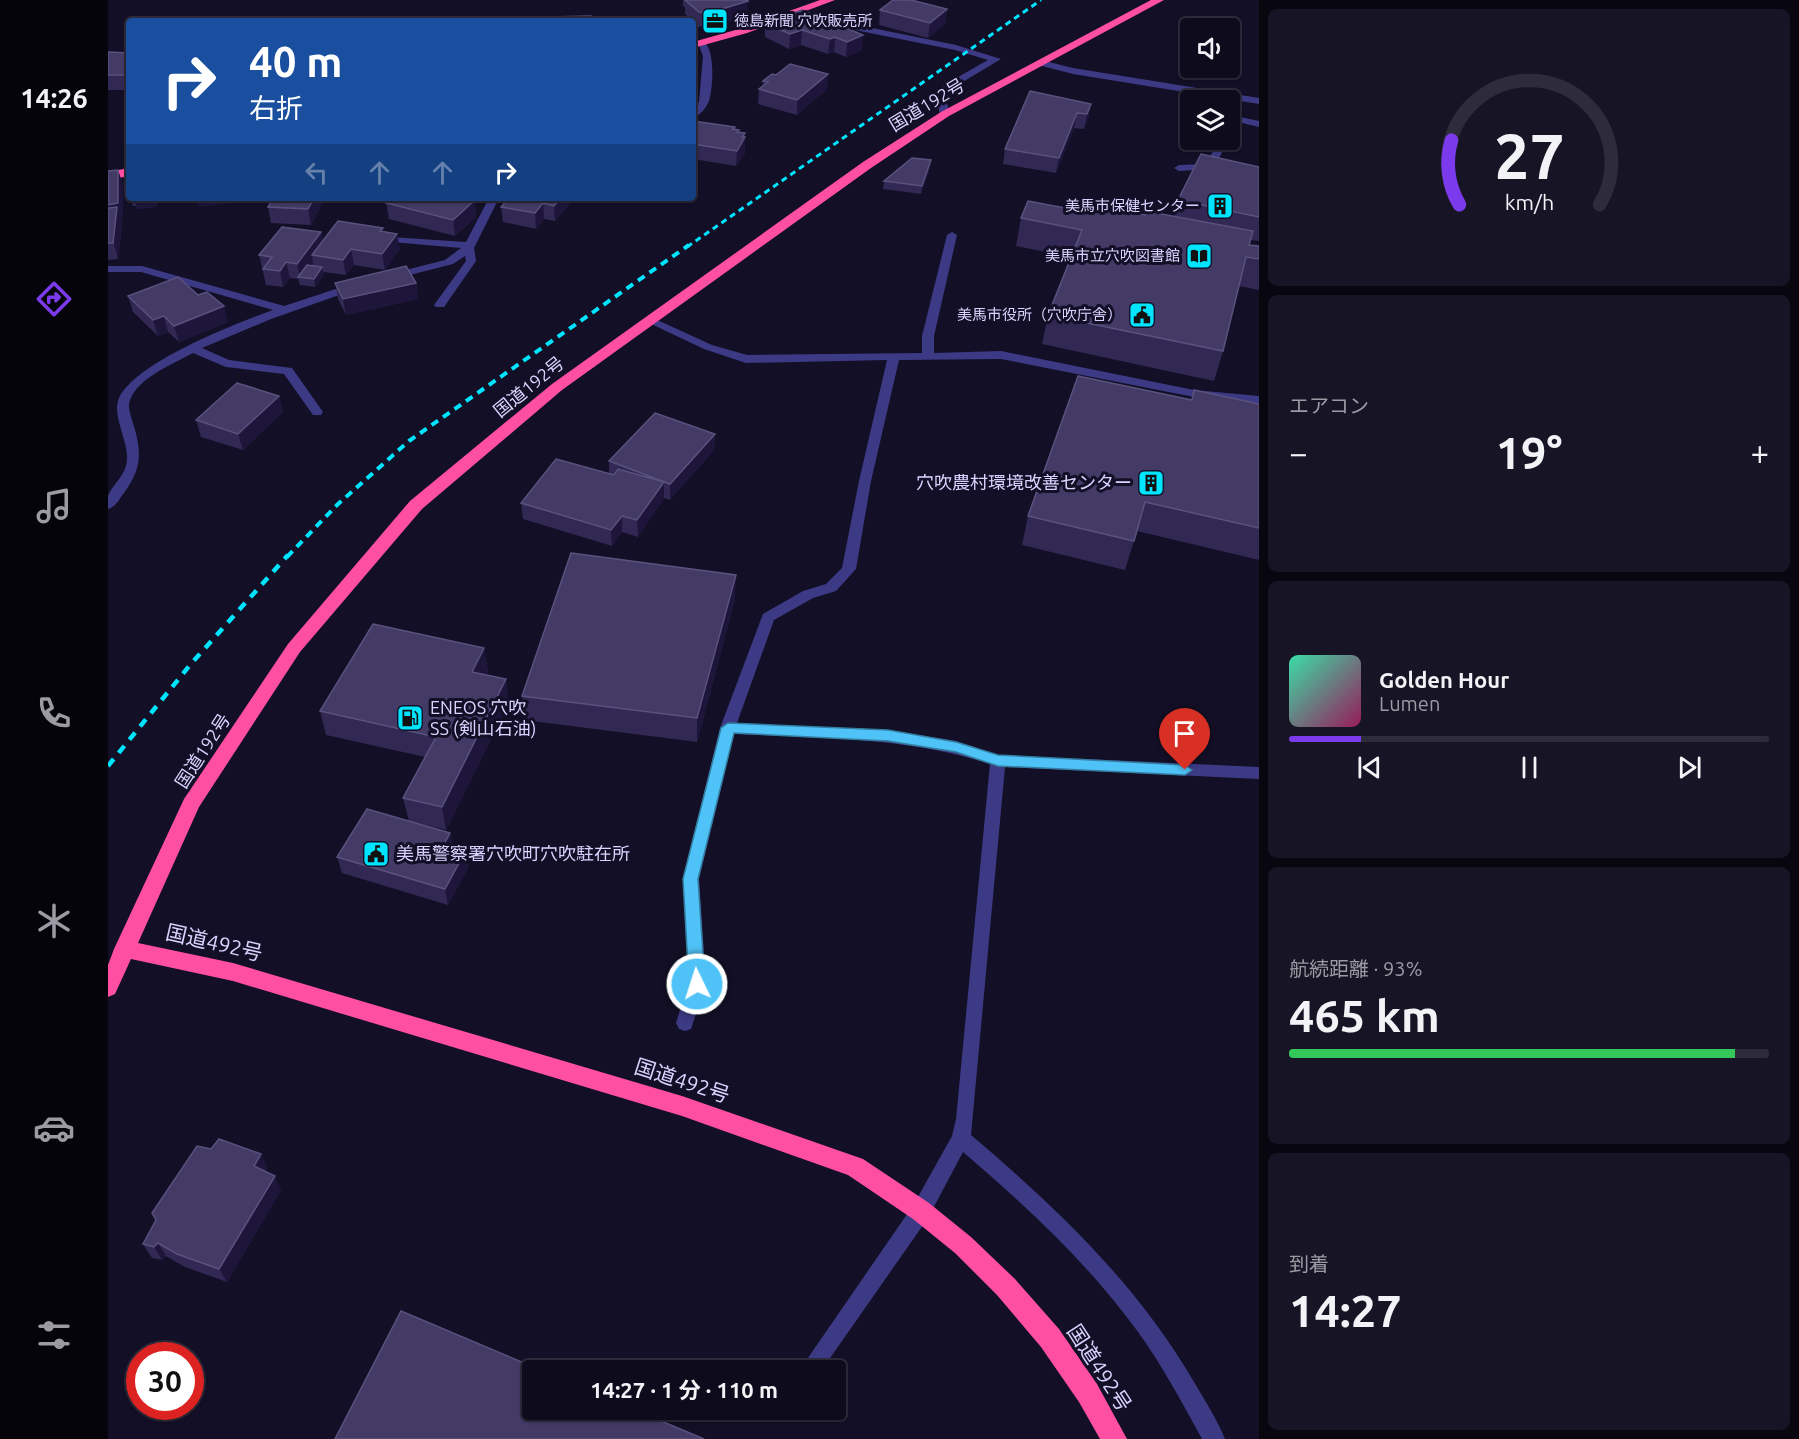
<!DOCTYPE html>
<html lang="ja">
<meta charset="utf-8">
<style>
:root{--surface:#0e0b1c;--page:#171425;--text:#f1f3f6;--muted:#9b9ba3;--line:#2e2b3b;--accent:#7c3aed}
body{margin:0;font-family:Ubuntu,"Noto Sans JP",sans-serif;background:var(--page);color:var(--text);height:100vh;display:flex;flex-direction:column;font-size:22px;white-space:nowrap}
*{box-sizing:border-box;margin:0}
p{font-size:20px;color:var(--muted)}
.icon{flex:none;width:33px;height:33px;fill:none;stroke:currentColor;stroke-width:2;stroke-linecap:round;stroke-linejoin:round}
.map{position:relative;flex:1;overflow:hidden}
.details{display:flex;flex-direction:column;gap:9px;padding:9px;background:#08060f;width:540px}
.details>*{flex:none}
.hud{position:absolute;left:18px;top:18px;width:570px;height:183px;border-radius:6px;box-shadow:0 2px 4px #0004,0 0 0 2px var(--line);background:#1a4fa0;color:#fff;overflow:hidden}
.buttons{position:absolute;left:1072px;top:18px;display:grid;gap:12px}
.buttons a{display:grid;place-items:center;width:60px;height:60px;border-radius:6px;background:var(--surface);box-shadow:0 2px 4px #0004,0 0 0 2px var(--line);font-size:30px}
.speed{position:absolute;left:18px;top:1342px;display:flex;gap:12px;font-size:30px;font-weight:700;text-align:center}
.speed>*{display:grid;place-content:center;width:78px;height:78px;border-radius:50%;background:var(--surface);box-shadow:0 2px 4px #0004,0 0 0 2px var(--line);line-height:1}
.speed .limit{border:9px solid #d22;background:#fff;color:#111}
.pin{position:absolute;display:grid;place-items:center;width:51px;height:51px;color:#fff;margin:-62px -26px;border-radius:50% 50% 50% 0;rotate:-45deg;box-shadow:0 0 6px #0007}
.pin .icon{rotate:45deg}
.me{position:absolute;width:66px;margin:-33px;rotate:356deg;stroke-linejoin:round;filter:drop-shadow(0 0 4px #0008)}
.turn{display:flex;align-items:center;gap:21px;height:126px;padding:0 24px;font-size:27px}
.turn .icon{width:78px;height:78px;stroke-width:2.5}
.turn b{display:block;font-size:42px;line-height:51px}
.lanes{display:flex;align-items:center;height:57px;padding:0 24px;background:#0003;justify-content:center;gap:30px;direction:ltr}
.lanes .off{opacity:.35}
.big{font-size:45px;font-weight:700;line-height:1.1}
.details .card{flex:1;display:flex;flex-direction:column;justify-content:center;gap:9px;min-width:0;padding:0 21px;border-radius:9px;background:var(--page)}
.details .dial{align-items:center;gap:0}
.dial svg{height:156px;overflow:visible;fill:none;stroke:var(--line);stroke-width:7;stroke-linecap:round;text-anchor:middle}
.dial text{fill:var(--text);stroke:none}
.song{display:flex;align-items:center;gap:18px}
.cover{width:72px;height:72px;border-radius:9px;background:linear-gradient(135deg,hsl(160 70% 55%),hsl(330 70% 35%))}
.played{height:6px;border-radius:3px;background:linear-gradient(90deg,var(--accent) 15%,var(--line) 15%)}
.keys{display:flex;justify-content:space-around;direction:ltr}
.heat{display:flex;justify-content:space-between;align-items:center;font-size:33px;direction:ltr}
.charge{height:9px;border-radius:4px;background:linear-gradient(90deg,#34c759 93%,var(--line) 0)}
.trip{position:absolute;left:414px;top:1360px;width:324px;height:60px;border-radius:6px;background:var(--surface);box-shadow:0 2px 4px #0004,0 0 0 2px var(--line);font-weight:700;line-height:60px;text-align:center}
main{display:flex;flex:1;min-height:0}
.tab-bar{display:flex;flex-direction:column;width:108px;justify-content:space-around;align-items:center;background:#06040b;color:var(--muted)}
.tab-bar .icon{width:42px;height:42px}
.tab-bar .active{color:var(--accent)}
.tab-bar b{font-size:27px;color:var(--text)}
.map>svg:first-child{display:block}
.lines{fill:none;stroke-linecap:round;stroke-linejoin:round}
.minor{fill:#3d3a85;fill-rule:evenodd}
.highway{fill:#ff4fa3;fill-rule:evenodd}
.rail-far2{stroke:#00e5ff;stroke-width:3;stroke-dasharray:6 4.5;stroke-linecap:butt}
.rail-far1{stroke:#00e5ff;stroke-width:4;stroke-dasharray:8 6;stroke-linecap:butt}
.rail{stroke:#00e5ff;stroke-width:4.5;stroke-dasharray:9 8;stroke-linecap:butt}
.wall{fill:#312854}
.shaded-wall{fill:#1d163a}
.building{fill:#433a66;stroke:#5a527e;stroke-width:1.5}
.route{fill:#4fc3f7;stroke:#337fa1;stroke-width:1.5}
.labels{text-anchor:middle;stroke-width:6;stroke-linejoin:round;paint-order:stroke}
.far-poi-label{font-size:15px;fill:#d9d4ff;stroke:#130f26;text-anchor:end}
.street-label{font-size:18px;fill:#d9d4ff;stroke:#130f26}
.poi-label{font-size:18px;fill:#d9d4ff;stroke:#130f26;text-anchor:start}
.near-street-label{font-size:21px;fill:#d9d4ff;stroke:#130f26}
</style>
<main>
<nav class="tab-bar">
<b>14:26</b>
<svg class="icon active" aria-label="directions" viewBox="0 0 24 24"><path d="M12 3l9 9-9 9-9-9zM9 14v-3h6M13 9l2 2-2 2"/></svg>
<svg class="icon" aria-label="music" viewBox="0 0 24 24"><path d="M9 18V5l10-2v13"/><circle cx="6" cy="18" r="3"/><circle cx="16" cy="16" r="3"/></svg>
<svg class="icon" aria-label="phone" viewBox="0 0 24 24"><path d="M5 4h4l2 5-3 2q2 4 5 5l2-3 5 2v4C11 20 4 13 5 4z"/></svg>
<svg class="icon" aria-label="climate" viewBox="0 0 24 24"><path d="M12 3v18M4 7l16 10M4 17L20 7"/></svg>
<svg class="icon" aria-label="car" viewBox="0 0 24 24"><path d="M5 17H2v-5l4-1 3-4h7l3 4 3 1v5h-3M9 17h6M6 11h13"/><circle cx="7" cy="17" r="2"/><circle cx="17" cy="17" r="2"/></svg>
<svg class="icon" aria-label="filters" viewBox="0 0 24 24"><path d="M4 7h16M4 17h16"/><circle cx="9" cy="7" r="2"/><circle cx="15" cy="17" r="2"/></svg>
</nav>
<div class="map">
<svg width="1151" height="1439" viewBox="0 0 1151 1439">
<rect width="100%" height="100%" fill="#130f26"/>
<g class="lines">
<path class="minor" d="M705,16L848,45L893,59L843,89L838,100L842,114L837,117L832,114L828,100L836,85L880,60L847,50L702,21V17Z
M594,40C608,48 605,87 601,101C599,107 591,116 585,119V110L591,102L595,56L590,43Z
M933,60L965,68L1151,98V104L965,74L930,65L928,63Z
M1127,116L1151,121V127L1130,122L1122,130V119Z
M1111,140H1121L1105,169L1071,171L1066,168L1071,165L1098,164Z
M381,198H391L366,248L368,261L336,307H328L326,305L358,261L357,256L345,264L282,280L278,279V275L337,260L353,248L272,241L267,238L268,236L358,242Z
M844,232L849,235L826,336V353L893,351L1086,390L1151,396V404L1086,397L893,359L791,360L763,481L748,569L728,591L705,598L666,620L629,723L780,730L848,741L890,755L1151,767V779L897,767L863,1135C949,1208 1029,1284 1086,1382C1097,1401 1109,1419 1117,1439H1094C1070,1395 1046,1350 1014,1311C968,1252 912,1201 855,1152L820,1218L713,1371H691L806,1204L844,1136L848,1119L882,764C800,737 712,738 626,734L591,879L598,984L583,1029L577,1031L571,1029L568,1023L580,984L575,879L612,728L655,614L695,591L718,584L734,568L751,481L779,360L638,363L596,349L537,321L543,318L547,319L604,345L639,355L814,353V336L839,235Z
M0,266H34L176,306L243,284H251V288L163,319L94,348L121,360L184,368L215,412L213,415H205L176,374L118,367L85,353C65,364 31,377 22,400C19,407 23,416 25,423C34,452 34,468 16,493C11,499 8,507 0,509C0,505 0,499 0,496C6,482 18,476 19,459C20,442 5,416 10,401C22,364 129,323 165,310L33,272H0Z"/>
<path class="highway" d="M712,0H727L639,33L585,48V42L631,29Z
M1043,0H1056L841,116L763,168L454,390L314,509L192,652L91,807L30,943L125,963L574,1096L755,1159L821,1203L863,1237L907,1279L951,1329L989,1384L1019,1439H992L971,1402L933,1347L889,1295L847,1253L805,1219L740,1175L574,1116L125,981L23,959L7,994L0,997V965L6,949L76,799L180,644L302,501L444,384L755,162L833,112Z
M21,168V176L0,180V172Z"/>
<path class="rail-far2" d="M579,247L933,0"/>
<path class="rail-far1" d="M179,557L229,505L301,441L581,245"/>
<path class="rail" d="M0,766L82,665L180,555"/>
</g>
<path class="wall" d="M575,0H638L639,16L601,27L591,26L577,14V7L575,6Z
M839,9L837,24L820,38L771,25L772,10Z
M694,10L754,50L738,57L726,52L720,54L693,45L681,49L657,37V23Z
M0,52L21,53V90H0Z
M655,81L719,89L689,115L650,104L651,89L655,86Z
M983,104L980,119L976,129L966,128L948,173L895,164L897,149Z
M585,121L627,127V129L631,130L630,132L636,137L637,153L628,166L585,159Z
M1151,167V241L1143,240L1141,245L1151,246V290L1131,286L1115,351L1106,381L934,344L940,315L963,257L908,246L913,218L978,212L1066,216L1070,200Z
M822,168L813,194L775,189L776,181Z
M10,170L15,185V219H13L14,223L10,259L0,260V171Z
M21,176V198H54H51L52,203H49L48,207L29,209L28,206H25L23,200H19L17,192Z
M165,198H217L203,225L163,223L160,207Z
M284,198H373L367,204L368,217L347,236L281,219L278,203Z
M401,198H466V199L447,221L436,219L428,229L395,222L393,207Z
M275,228V232L292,249L277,270L246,265L238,275L215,272L216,275L207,287L192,285L190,279L182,278L175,287L158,285L151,255L213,232L215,240Z
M227,283H308L310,299L238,315L230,299Z
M20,296L120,322L71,342L60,332L50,336L25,312Z
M171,396L175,412L135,450L93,437L88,420Z
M1083,400L1151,404V560L1029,531L1017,570L914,545L920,516Z
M607,434L606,450L562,500L556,498L530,537L514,532L504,546L415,519L413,503L501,474V461Z
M627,599L589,742L416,720L414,696Z
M376,648L380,672L378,675L401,703L338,830L301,821L295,798L317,757L218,735L212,711Z
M342,833L345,849L357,852L360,868L340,905L234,873L229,857Z
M103,1149L153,1154L159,1168L157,1172L173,1190L119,1282L77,1267L58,1256L54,1260L44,1258L35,1244Z"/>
<path class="shaded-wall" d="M640,1L639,16L601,27V13Z
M839,9L837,24L820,38L822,23Z
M590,26V33L585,34V27Z
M694,30L693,45L681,49L682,34Z
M755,35L754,50L738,57L739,42Z
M727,37L726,52L720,54L722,39Z
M720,74L719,89L689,115V100Z
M983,104L980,119L976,129L979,114Z
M969,113L966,128L948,173L951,158Z
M637,133V153L628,166L629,151Z
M823,160L822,168L813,194L814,186Z
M10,170L15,185V219H13L14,223L10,259L0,221V205Z
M46,198H51L52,203H49L48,207L29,209L27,201Z
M88,198H144V201L91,207Z
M206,198H217L203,225L200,209Z
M364,198H373L367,204L368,217L347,236L345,220Z
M453,198L466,199L447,221L446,206Z
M435,203L436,219L428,229L427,213Z
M213,232L216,248L204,255L205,263L195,277H192L189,264Z
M289,234L292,249L277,270L274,254Z
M243,249L246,265L238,275L235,260Z
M178,262L182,278L175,287L172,271Z
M214,267L216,275L207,287L206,279Z
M308,283L310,299L238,315L235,299Z
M116,306L120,322L71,342L66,326Z
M56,316L60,332L50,336L45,320Z
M171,396L175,412L135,450L130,434Z
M607,434L606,450L562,500V484Z
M556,482V499L530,537L529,520Z
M514,516V532L504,546L503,530Z
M628,575L627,599L589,742V718Z
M376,648L380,672L367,695L364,672Z
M398,679L401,703L338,830L334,807Z
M342,833L345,849L335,846Z
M357,852L360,868L340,905L337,889Z
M153,1154L159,1168L153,1180L146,1166Z
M167,1176L173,1190L119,1282L111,1269Z
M50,1243L58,1256L54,1260L46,1247Z"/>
<path class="building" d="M577,0H638L640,1L601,13L591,12Z
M785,0H803L839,9L822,23L772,10Z
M694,10L755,35L739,42L727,37L722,39L694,30L682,34L657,23Z
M483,16V21H439V17Z
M581,18L585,21H568Z
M317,20L316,21H279Z
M585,21L590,26L585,27Z
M0,52L21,53V75H0Z
M682,64L720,74L689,100L651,89L660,82L655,81L664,74L668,75Z
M922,91L983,104L979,114L969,113L951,158L897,149Z
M585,121L627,127L625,129L631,130L629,132L637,133L634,137H637L629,151L585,144Z
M1093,154L1151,167V217L1070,200Z
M804,158L823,160L814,186L776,181Z
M10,170V203L0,205V171Z
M17,176H21V192H17Z
M27,198H46V199L27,201Z
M165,198H206L200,209L160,207Z
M284,198H354L366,201L345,220L278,203Z
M401,198H453L446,206L435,203L427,213L393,207Z
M920,201L978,212L981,205L1037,215L1038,211L1145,231L1141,245L1151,246V259L1138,257L1115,351L940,315L974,230L913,218Z
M9,207L5,243H0V208Z
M230,221L275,228L272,231L289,234L274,254L243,249L235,260L204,255Z
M174,227L213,232L189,264L178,262L172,271L155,269L164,257L151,255Z
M199,265L214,267L206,279L190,277Z
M298,266L308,283L235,299L227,283Z
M70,277L90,295L99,292L116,306L66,326L56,316L45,320L20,296Z
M970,376L1084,400L1086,390L1151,404V528L1037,502L1026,541L920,516Z
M129,383L171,396L130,434L88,420Z
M547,413L607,434L562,484L501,461Z
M448,459L506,475L510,469L556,482L529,520L514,516L503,530L413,503Z
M463,553L628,575L589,718L414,696Z
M265,624L376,648L364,672L398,679L334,807L295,798L328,737L212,711Z
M259,809L342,833L335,846L357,852L337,889L229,857Z
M111,1139L153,1154L146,1166L167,1176L111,1269L69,1254L50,1243L46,1247L35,1244L48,1220L44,1213L89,1146L103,1149Z
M293,1311L435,1371H424V1410H527L596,1439H227Z"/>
<path class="route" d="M620,723L780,730L848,742L890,755L1077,765L1084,770L1077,775L890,766L848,752L780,741L626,733L590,879L597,984L595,988L589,990L583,988L581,984L575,879L613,728Z"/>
<defs>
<symbol id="office-square" viewBox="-11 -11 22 22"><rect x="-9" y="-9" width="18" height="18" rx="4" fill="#00e5ff" stroke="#130f26"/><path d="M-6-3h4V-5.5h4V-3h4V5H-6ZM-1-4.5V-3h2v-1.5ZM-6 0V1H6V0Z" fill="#111"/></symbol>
<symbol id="building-square" viewBox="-11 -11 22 22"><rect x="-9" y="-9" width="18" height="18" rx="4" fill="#00e5ff" stroke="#130f26"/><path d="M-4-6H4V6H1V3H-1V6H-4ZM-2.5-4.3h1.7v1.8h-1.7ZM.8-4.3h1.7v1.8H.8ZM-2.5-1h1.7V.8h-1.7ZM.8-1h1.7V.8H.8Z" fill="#111"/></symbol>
<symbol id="library-square" viewBox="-11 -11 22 22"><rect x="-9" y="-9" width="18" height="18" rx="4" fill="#00e5ff" stroke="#130f26"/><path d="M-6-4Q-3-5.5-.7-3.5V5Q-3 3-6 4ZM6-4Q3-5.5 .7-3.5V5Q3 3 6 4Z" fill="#111"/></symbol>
<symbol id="civic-square" viewBox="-11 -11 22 22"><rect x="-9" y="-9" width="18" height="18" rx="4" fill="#00e5ff" stroke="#130f26"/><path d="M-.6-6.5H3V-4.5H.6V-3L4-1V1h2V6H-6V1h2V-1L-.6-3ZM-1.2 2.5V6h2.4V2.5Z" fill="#111"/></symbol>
<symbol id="fuel-square" viewBox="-11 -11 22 22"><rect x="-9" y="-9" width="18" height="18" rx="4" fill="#00e5ff" stroke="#130f26"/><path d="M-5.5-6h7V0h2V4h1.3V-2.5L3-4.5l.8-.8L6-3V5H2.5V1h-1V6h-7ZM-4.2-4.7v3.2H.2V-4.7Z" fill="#111"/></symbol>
</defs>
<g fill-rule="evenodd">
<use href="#office-square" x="592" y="6" width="30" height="30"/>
<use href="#building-square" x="1097" y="191" width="30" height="30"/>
<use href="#library-square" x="1076" y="241" width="30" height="30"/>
<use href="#civic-square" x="1019" y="300" width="30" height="30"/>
<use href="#building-square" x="1028" y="468" width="30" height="30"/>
<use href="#fuel-square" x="287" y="703" width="30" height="30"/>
<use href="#civic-square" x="253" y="839" width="30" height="30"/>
</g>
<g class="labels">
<g class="far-poi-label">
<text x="626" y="26" text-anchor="start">徳島新聞 穴吹販売所</text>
<text x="1092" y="211">美馬市保健センター</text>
<text x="1072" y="261">美馬市立穴吹図書館</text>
<text x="1014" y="320">美馬市役所（穴吹庁舎）</text>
</g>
<g class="street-label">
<text transform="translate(819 105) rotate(-31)" y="6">国道192号</text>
<text transform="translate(421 387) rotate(-39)" y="6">国道192号</text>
<text transform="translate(95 751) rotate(-57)" y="6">国道192号</text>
</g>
<g class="poi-label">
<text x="1024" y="489" text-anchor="end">穴吹農村環境改善センター</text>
<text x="322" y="714">ENEOS 穴吹<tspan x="322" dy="21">SS (剣山石油)</tspan></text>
<text x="288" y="860">美馬警察署穴吹町穴吹駐在所</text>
</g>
<g class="near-street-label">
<text transform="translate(106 943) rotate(13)" y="7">国道492号</text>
<text transform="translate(574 1081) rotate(18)" y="7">国道492号</text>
<text transform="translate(991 1368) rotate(57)" y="7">国道492号</text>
</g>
</g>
</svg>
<div class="buttons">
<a><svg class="icon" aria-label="sound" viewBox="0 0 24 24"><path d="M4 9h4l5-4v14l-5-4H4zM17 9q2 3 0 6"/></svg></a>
<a><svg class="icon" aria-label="layers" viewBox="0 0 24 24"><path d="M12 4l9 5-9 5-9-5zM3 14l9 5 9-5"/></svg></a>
</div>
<div class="speed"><div class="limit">30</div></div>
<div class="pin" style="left:1077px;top:770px;background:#d93025"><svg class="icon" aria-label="arrive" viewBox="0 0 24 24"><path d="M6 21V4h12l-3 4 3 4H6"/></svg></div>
<svg class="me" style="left:589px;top:984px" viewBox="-20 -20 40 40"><circle r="17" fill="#4fc3f7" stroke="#fff" stroke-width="3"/><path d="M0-11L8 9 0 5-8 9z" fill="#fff"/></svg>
<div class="trip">14:27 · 1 分 · 110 m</div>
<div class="hud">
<div class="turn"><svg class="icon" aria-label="right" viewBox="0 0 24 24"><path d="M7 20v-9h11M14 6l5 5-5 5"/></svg><div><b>40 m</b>右折</div></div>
<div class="lanes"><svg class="icon off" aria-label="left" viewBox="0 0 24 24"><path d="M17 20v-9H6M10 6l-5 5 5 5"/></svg><svg class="icon off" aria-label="ahead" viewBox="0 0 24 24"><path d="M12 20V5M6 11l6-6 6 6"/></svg><svg class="icon off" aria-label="ahead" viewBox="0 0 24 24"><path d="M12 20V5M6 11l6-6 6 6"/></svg><svg class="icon" aria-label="right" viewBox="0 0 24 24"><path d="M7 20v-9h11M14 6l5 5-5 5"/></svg></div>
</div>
</div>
<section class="details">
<div class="card dial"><svg viewBox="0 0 100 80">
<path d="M14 69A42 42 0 1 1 86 69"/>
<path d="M14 69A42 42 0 0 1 10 36" stroke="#7c3aed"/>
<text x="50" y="56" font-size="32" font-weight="700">27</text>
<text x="50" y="72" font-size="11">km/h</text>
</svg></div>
<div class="card"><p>エアコン</p>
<div class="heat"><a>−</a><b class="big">19°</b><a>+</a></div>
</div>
<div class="card">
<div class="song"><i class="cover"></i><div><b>Golden Hour</b><p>Lumen</p></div></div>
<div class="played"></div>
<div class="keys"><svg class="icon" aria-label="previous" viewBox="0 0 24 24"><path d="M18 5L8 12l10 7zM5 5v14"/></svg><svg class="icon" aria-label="pause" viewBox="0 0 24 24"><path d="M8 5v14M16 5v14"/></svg><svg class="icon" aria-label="next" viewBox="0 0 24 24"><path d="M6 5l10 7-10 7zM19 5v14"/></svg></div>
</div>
<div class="card"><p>航続距離 · 93%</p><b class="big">465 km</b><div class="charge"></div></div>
<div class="card"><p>到着</p><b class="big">14:27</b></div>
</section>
</main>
